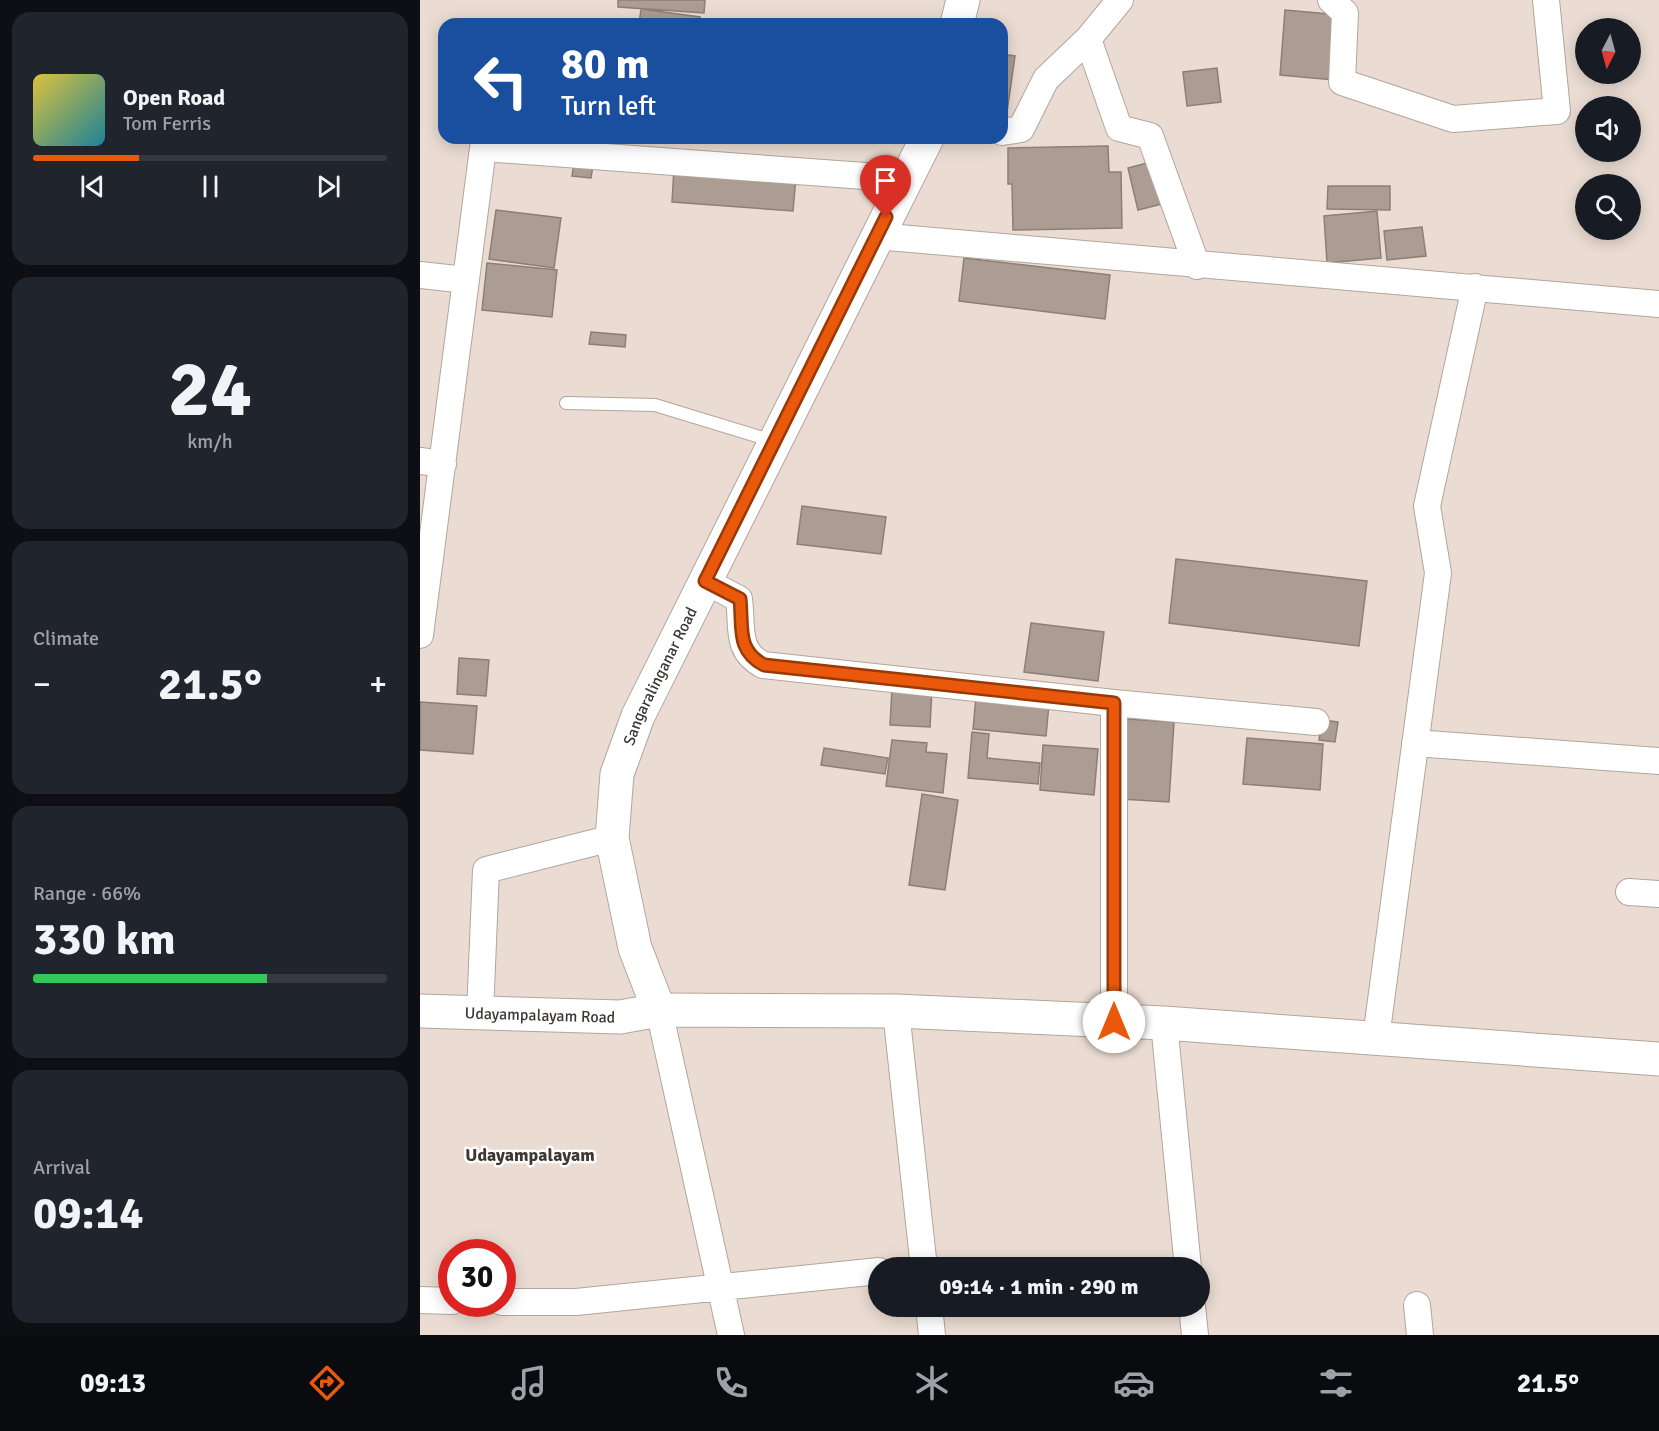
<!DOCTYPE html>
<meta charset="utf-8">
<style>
:root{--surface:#171b24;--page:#20242c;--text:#f1f3f6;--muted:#9ea1a6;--line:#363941;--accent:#ea580c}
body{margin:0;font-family:Signika,sans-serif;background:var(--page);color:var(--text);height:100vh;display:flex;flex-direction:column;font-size:22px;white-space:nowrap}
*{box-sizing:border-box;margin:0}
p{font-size:20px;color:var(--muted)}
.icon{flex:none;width:33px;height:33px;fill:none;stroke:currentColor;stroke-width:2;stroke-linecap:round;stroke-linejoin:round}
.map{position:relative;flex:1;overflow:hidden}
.side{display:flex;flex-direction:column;gap:12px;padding:12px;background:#0d0f14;width:420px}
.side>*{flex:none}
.guide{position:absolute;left:18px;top:18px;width:570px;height:126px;border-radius:18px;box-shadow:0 3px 15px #0003;background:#1a4fa0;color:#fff;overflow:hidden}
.needle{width:39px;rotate:186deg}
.controls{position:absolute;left:1155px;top:18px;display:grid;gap:12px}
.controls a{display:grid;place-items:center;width:66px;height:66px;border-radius:50%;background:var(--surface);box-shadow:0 3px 15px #0003;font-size:30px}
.speed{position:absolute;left:18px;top:1239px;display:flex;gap:12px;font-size:30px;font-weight:700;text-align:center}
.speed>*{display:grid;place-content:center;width:78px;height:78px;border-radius:50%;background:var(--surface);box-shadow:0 3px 15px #0003;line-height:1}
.speed .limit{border:9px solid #d22;background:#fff;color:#111}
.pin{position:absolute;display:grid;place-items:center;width:51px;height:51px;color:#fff;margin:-62px -26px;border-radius:50% 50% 50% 0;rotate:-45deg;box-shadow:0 0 6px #0007}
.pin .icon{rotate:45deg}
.me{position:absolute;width:66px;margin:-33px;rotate:0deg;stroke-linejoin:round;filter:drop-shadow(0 0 4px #0008)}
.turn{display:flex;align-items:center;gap:21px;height:126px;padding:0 24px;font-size:27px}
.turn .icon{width:78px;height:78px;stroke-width:2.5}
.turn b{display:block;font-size:42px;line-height:51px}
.big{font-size:45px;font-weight:700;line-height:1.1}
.side .tile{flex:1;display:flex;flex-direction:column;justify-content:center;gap:9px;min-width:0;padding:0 21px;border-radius:18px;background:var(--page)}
.side .dial{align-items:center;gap:0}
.dial b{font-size:78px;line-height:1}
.song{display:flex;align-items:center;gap:18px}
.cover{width:72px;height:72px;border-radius:9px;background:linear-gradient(135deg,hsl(50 70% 55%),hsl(190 70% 35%))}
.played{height:6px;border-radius:3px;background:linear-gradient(90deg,var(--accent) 30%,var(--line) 30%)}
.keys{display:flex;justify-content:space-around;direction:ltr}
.heat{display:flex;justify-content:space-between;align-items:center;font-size:33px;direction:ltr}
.charge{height:9px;border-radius:4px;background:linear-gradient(90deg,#34c759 66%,var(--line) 0)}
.trip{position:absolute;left:448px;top:1257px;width:342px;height:60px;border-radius:30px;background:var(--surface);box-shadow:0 3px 15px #0003;font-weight:700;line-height:60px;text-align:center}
.tabs{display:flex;height:96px;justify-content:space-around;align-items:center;background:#090b0e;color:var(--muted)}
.tabs .icon{width:42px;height:42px}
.tabs .current{color:var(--accent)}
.tabs b{font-size:27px;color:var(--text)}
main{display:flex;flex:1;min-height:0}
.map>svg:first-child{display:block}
.building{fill:#ab9d94;stroke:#8c7f76;stroke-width:1.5}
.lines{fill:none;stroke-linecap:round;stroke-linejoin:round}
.lane-casing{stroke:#b3a59b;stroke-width:14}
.street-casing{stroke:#b3a59b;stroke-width:28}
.secondary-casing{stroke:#b3a59b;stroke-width:35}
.lane{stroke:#fff;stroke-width:12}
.street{stroke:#fff;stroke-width:26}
.secondary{stroke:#fff;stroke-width:33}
.route-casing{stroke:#983908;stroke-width:15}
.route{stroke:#ea580c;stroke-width:10}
.labels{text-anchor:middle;stroke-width:5;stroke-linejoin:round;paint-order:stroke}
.street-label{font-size:16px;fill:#3d3834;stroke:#fff}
.neighbourhood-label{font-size:18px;font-weight:bold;fill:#3d3834;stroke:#fff}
</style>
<main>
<section class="side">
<div class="tile">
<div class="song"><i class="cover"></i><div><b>Open Road</b><p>Tom Ferris</p></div></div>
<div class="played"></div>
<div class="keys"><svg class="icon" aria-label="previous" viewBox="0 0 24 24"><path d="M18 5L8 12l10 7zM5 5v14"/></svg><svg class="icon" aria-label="pause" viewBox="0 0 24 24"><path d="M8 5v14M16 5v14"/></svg><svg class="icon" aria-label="next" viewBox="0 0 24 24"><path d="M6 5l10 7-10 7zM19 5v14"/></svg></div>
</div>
<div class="tile dial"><b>24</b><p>km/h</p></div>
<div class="tile"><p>Climate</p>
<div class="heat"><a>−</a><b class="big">21.5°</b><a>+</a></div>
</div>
<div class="tile"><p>Range · 66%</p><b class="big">330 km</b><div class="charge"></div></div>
<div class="tile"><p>Arrival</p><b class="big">09:14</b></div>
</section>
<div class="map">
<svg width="1239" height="1335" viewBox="0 0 1239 1335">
<rect width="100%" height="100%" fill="#eadcd2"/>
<path class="building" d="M198,0H285L284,13L198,7Z
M221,9L280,17L279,24H219Z
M865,10L920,15L914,80L860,75Z
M582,54L595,56L586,119H582Z
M797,68L801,102L767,106L763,72Z
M688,146L689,172H701L702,228L593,230L592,184H588V148Z
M731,162L742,204L718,210L708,168Z
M154,163L173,165L171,178L152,176Z
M254,168L376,177L373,211L252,202Z
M908,186H970V210L907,209Z
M76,210L141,218L134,268L69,259Z
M957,211L961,258L907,263L904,216Z
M1002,227L1006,256L967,260L964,231Z
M544,258L690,275L685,319L539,301Z
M67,263L137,270L132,317L62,310Z
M171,332L206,335L205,347L169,344Z
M382,506L466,517L461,554L377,544Z
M756,559L947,581L939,646L749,623Z
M611,623L684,632L678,681L604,672Z
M39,658L69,660L66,696L37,694Z
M472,687L512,689L510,727L470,725Z
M556,697L629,704L626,736L553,729Z
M0,702L57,706L53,754L0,750Z
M706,719L754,722L749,802L701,799Z
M902,720L918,722L915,742L899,740Z
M552,732L569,734L567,758L620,763L618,784L548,778Z
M827,738L903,744L900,790L823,784Z
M472,740L507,743L506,752L527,754L523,793L466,786Z
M623,745L678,749L674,795L620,790Z
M404,748L468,758L465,774L401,765Z
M502,794L538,800L525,890L489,885Z"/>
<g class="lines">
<defs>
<path id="lane" d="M146,403L235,405L353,441"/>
<path id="street" d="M911,0L925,13L922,82L1033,119L1137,111L1126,0
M668,39L699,128L730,136L777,266
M582,132L601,129L626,79L668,39L700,0
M456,236L1239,304
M0,275L46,280
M0,461L23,464
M285,581L319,599C323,628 315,650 343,665L694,703V1021
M0,635L63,148L486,179
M694,703L896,722
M995,743L1239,761
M1209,892L1239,894
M239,1010L311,1335
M476,1011L504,1268
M60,1013L66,870L192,838
M744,1023L768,1268
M956,1038L1018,573L1007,506L1055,287
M0,1300L32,1301
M82,1302H156L459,1271
M997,1305L1000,1335
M509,1306L512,1335
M772,1306L775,1335"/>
<g id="secondary">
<path d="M537,24L543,0"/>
<path id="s1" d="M239,1010L215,948L192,838L197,774L218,716L507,138"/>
<path id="s2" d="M0,1011L200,1017L239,1010L476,1011L744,1023L1239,1059"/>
</g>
</defs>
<use href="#lane" class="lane-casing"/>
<use href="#street" class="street-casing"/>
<use href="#secondary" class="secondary-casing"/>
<use href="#lane" class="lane"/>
<use href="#street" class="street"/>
<use href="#secondary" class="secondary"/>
</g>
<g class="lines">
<defs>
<path id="route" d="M466,217L285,581L320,599C323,628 316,650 344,665L694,703V1022"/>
</defs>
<use href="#route" class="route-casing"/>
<use href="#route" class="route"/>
</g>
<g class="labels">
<g class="street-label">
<text dy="6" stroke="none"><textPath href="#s1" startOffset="350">Sangaralinganar Road</textPath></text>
<text dy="6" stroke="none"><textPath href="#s2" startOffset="120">Udayampalayam Road</textPath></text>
</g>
<g class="neighbourhood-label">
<text x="110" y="1161">Udayampalayam</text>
</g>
</g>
</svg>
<div class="controls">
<a><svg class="needle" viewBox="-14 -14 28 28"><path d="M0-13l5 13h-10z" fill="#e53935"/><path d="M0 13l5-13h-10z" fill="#9ea1a6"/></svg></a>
<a><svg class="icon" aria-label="sound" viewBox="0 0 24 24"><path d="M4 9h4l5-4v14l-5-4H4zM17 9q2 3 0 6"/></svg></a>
<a><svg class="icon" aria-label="search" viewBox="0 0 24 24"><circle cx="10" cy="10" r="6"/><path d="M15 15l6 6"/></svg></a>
</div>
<div class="speed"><div class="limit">30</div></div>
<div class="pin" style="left:466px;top:217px;background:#d93025"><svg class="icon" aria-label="arrive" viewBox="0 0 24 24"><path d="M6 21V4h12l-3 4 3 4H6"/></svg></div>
<svg class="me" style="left:694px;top:1022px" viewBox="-20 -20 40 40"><circle r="19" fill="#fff"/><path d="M0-13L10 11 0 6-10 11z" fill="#ea580c"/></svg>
<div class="trip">09:14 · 1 min · 290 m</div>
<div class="guide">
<div class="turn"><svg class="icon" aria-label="left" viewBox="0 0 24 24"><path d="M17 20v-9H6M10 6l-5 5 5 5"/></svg><div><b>80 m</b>Turn left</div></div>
</div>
</div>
</main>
<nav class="tabs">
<b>09:13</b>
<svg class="icon current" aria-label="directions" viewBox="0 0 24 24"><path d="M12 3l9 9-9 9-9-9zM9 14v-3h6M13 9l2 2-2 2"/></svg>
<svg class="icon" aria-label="music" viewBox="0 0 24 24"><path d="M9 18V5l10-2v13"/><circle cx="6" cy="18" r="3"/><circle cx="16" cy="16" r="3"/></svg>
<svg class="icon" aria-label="phone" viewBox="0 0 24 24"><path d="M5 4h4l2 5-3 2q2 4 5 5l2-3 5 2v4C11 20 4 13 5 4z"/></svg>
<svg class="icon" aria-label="climate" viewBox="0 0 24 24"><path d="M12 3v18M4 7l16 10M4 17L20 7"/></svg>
<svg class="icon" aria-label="car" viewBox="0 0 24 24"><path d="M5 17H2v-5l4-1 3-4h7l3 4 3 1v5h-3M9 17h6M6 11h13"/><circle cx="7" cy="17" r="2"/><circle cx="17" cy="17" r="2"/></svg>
<svg class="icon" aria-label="filters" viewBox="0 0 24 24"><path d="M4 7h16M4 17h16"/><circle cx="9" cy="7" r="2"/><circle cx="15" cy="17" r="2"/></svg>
<b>21.5°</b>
</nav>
